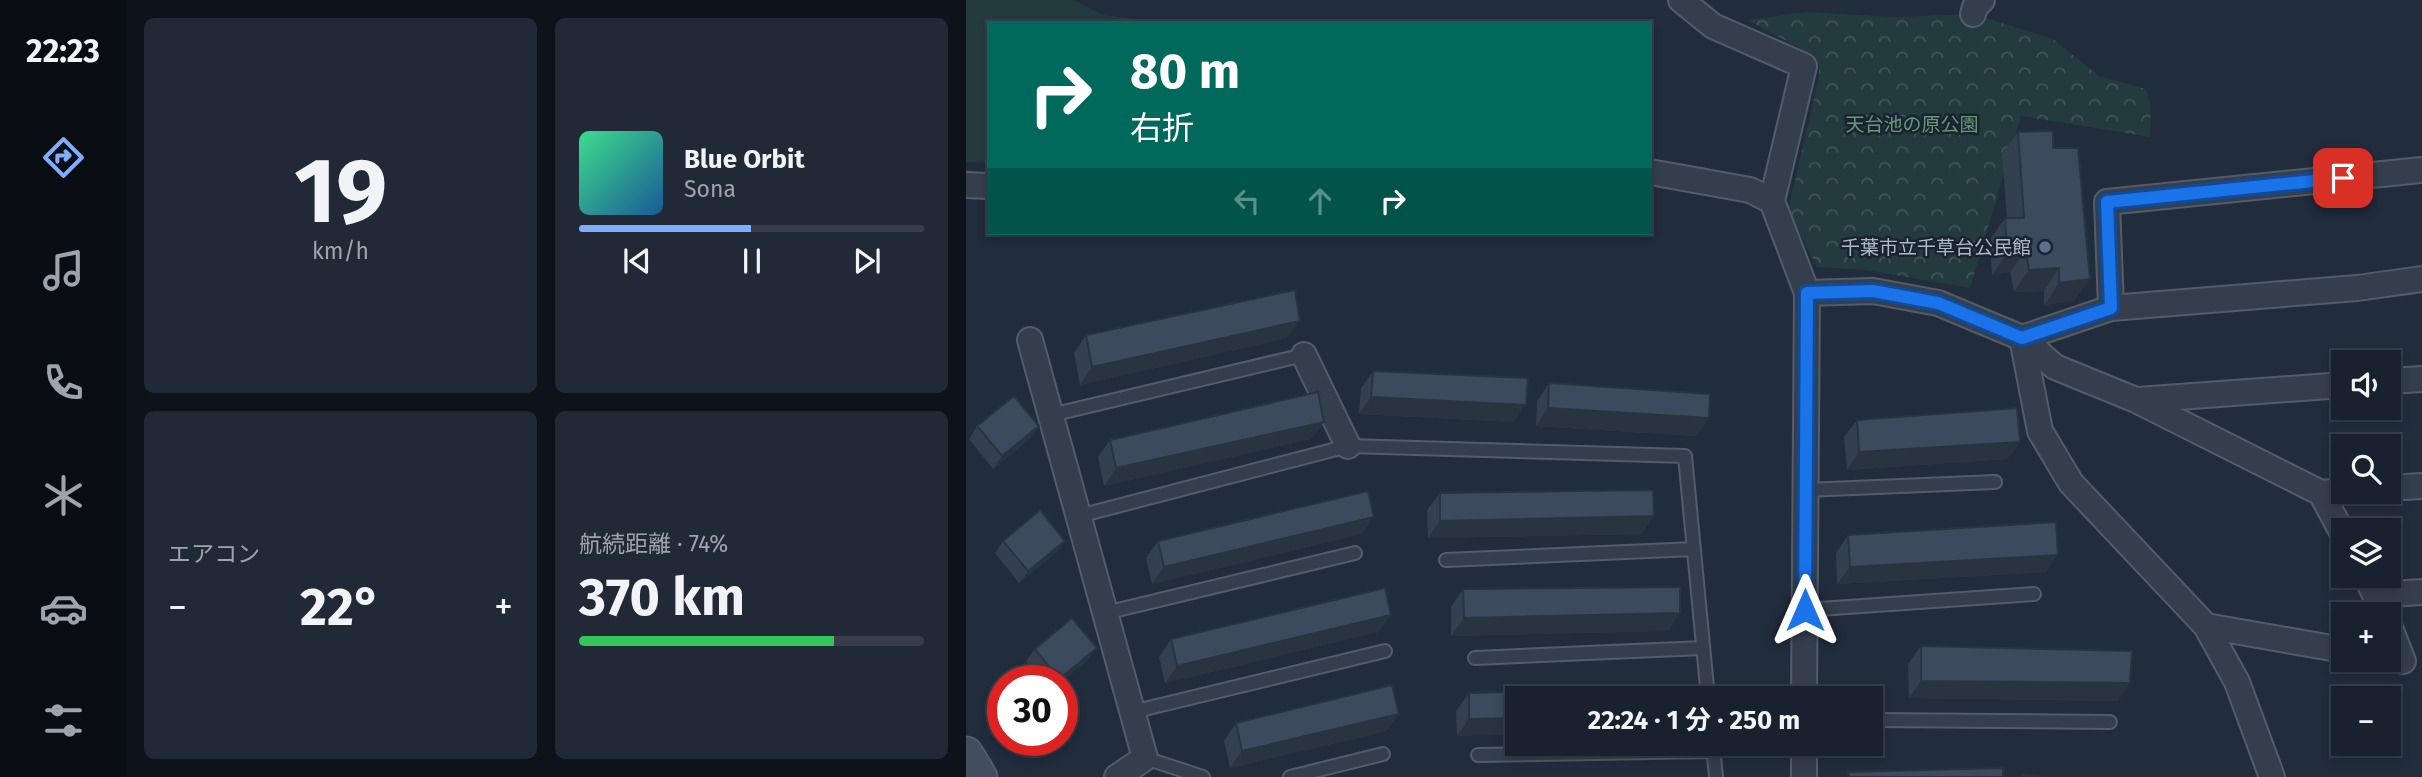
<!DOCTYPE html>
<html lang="ja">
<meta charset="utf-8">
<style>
:root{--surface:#19212e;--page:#222936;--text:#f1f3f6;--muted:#9fa3aa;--line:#373e4a;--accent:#7faeff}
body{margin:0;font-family:"Fira Sans","Noto Sans JP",sans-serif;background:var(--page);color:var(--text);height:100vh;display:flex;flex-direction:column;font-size:26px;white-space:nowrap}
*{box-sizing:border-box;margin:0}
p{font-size:23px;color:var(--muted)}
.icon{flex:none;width:38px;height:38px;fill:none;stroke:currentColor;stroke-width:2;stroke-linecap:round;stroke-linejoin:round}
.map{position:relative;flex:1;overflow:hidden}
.panel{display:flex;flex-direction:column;gap:18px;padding:18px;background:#0e1219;width:840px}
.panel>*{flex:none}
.guide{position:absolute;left:21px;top:21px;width:665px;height:214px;border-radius:0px;box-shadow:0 4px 10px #0003,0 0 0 2px var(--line);background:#00695c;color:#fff;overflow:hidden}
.tools{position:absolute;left:1365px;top:350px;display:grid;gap:14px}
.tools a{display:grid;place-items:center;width:70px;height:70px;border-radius:0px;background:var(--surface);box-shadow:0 4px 10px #0003,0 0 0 2px var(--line);font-size:35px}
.speed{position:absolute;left:21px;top:665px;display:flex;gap:14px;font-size:35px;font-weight:700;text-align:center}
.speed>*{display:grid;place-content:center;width:91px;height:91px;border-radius:50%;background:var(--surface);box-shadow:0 4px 10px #0003,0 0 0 2px var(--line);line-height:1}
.speed .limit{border:10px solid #d22;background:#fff;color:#111}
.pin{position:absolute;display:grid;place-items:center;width:60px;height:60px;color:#fff;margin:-30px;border-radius:14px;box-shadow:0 4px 10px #0006}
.me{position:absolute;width:77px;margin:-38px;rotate:0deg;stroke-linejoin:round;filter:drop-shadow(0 0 5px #0008)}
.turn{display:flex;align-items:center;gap:24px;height:147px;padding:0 28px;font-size:32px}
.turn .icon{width:91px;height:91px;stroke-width:2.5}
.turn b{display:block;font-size:49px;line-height:60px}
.lanes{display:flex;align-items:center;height:66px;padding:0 28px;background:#0003;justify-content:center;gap:35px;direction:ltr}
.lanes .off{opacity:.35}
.big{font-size:52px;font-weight:700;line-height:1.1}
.panel .card{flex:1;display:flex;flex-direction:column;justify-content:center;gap:10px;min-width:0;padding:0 24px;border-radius:10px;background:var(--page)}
.panel .dial{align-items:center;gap:0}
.dial b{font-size:91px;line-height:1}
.song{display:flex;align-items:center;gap:21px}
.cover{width:84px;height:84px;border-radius:10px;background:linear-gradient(135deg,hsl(150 70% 55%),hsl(210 70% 35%))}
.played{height:7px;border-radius:4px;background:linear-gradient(90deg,var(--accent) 50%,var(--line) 50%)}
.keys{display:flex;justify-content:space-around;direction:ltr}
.heat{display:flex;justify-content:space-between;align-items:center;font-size:38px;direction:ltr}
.charge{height:10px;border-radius:5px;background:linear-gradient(90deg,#34c759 74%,var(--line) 0)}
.panel .tiles{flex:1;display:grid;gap:18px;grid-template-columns:repeat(2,1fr)}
.trip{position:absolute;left:539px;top:686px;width:378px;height:70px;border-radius:0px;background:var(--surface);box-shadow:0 4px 10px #0003,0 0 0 2px var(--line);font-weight:700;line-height:70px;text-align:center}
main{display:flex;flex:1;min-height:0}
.tabs{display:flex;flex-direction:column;width:126px;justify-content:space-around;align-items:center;background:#0a0d12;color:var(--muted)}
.tabs .icon{width:49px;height:49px}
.tabs .on{color:var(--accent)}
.tabs b{font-size:32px;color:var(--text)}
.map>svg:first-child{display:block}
.grass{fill:#233a3e}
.forest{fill:url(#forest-crowns)}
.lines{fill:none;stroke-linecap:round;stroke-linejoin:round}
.lane-casing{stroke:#535c6b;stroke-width:16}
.street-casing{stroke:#535c6b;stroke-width:28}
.secondary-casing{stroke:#535c6b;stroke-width:37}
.lane{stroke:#353e4d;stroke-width:12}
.street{stroke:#353e4d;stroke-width:24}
.secondary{stroke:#434d60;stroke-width:33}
.wall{fill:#344050}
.shaded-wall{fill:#2a3441}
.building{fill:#3c4a5d;stroke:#2a3441;stroke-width:2}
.route-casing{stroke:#114b97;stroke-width:18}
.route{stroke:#1a73e8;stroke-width:12}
.service-dot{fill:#5c6f8a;stroke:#1a2332;stroke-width:2.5}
.labels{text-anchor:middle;stroke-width:5;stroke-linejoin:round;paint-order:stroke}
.park-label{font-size:19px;fill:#659b73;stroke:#1a2332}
.poi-label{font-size:19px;fill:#b0b9c9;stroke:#1a2332;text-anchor:end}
</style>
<main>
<nav class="tabs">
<b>22:23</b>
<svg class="icon on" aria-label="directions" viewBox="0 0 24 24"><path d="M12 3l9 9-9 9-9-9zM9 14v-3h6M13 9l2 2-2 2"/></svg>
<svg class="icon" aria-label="music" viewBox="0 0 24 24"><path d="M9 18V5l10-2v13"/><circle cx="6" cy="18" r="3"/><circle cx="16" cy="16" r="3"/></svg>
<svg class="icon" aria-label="phone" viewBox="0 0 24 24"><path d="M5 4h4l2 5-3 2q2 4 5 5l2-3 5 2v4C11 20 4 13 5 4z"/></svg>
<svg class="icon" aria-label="climate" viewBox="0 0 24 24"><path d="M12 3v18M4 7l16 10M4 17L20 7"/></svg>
<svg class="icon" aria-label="car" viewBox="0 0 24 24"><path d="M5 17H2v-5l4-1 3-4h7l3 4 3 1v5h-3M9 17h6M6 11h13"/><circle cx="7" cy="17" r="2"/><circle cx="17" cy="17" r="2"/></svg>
<svg class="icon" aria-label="filters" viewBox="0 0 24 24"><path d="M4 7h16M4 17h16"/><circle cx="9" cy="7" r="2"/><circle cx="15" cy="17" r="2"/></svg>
</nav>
<section class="panel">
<div class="tiles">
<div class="card dial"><b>19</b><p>km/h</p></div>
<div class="card">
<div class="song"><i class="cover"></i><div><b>Blue Orbit</b><p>Sona</p></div></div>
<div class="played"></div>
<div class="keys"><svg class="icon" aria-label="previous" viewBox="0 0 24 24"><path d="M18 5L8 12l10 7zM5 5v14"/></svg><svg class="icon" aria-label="pause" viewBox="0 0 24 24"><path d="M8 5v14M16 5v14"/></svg><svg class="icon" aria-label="next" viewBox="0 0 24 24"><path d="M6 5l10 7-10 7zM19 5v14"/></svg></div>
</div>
<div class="card"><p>エアコン</p>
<div class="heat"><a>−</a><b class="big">22°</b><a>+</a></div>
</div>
<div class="card"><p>航続距離 · 74%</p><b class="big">370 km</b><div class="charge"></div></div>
</div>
</section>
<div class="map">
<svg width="1456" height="777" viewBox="0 0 1456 777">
<defs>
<pattern id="forest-crowns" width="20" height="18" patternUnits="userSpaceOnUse" patternTransform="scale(1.75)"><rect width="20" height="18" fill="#233a3e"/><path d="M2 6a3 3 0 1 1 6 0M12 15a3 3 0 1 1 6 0" fill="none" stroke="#405459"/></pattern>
</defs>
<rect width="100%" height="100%" fill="#212c3d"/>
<path class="grass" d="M0,0H107L137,15L206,23H23V163L0,162Z"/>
<path class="forest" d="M840,12L930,17L1007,14L1087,39L1133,76L1180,89L1185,108L1184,137L1055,116L1004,288L900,270L851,267L822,211L853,77V66L847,56L782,20Z"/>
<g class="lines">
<defs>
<path id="lane" d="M85,415L338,355
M840,490L1029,482
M113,516L382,446L719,456L742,698
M480,560L728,549
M839,610L1068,594
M139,613L389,553
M509,658L737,648
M166,712L419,651
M905,720L1144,722
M747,746L750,777
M512,755L747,751
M179,758L237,777
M324,777L417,754"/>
<path id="street" d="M715,0L747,26L838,66L806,201L841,293L838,698
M1007,14L1009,7L1016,0
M684,172L784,190L806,201
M0,185L23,186
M841,293L907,291L972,303L1056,338L1145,308L1391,288L1456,279
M1145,308L1141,202L1456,170
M1056,338L1074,431L1105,483L1240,626L1271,682L1306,777
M1056,338L1089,367L1170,400L1355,493L1377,491
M64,340L179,758L151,777
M338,355L382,446
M1423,381L1456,379
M1172,400L1377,385
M1423,488L1456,486
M1355,493L1377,534
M1400,576L1418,614
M1410,595L1456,592
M1423,625L1437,661
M1240,626L1377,650
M838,777V744"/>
<path id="secondary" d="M0,754L14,777"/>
</defs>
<use href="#lane" class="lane-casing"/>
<use href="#street" class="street-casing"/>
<use href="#secondary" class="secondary-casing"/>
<use href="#lane" class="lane"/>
<use href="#street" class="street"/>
<use href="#secondary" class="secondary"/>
</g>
<path class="wall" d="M1052,132L1087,148L1124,279L1108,301L1078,305V291L1048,292L1044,272L1026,275L1024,240L1039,218H1041L1036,154Z
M120,335L321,338L114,385L108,353Z
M407,371L548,422L393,414L395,388Z
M583,383L743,418L730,436L570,426L571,401Z
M891,420L1054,442L1041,459L881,470L878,437Z
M358,422L345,439L138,486L132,457L144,440Z
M11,426H73L65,438L27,469L3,439Z
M474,493L676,534L462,538L461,510Z
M396,534L186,584L180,558L192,541Z
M882,535L1080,572L871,584L870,553Z
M37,541H99L90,553L53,583L29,553Z
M497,589L714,613L702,631L485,636V607Z
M425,615L412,632L199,683L193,657L205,639Z
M955,646L1152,701L943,698L942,664Z
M69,649L122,660L96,681H76L60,661Z
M717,688L491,736L490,711L503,693Z
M270,723L421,731L264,768L258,741Z"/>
<path class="shaded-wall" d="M1060,250L1044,272L1026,275L1041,253Z
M1093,268L1078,291L1048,292L1063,270Z
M1124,279L1108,301L1078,305L1093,283Z
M334,321L321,338L114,385L126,367Z
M405,397L560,405L548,422L393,414Z
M582,408L743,418L730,436L570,426Z
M358,422L345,439L138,486L150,468Z
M73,426L65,438L27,469L36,456Z
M1054,442L1041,459L881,470L893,452Z
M688,516L676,534L462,538L474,521Z
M408,517L396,534L186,584L198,567Z
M99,541L90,553L53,583L62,571Z
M1092,555L1080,572L871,584L884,567Z
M714,613L702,631L485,636L498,618Z
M425,615L412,632L199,683L211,666Z
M131,648L122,660L96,682V681H92Z
M955,681L1164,683L1152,701L943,698Z
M433,714L421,731L264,768L276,751Z
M551,718V735L491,736L503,719Z"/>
<path class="building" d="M1087,131V148H1112L1124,279L1093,283V268L1063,270L1060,250L1041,253L1039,218H1058L1052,132Z
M329,290L334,321L126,367L120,335Z
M407,371L562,378L560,405L405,397Z
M583,383L744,394L743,418L582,408Z
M352,392L358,422L150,468L144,440Z
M48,396L73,426L36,456L11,426Z
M1051,408L1054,442L893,452L891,420Z
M687,490L688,516L474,521V493Z
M402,491L408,517L198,567L192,541Z
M74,510L99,541L62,571L37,541Z
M1090,522L1092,555L884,567L882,535Z
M714,587V613L498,618L497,589Z
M419,588L425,615L211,666L205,639Z
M106,618L131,648L93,679L69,649Z
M955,646L1166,651L1164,683L955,681Z
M426,685L433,714L276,751L270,723Z
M717,688V698H551V718L503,719V693Z
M1037,768V777H883L882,772Z
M1057,775L1077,777H1057Z"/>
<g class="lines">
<defs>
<path id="route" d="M839,610L841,293L907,291L972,303L1056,338L1145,308L1141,202L1377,178"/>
</defs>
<use href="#route" class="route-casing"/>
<use href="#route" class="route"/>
</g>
<circle class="service-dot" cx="1079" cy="247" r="7"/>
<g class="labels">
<g class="park-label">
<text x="946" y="131">天台池の原公園</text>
</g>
<g class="poi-label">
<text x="1065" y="254">千葉市立千草台公民館</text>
</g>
</g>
</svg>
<div class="tools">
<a><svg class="icon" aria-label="sound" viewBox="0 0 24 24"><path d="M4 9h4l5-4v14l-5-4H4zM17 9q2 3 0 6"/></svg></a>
<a><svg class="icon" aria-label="search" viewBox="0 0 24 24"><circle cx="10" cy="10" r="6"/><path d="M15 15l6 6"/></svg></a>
<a><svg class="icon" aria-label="layers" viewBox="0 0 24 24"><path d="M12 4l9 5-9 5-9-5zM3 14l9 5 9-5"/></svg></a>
<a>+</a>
<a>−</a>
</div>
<div class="speed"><div class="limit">30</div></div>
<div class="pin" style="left:1377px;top:178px;background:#d93025"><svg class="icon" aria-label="arrive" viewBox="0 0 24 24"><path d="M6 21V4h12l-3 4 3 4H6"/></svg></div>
<svg class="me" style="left:839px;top:610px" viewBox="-20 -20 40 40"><path d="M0-17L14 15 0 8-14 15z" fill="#1a73e8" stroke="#fff" stroke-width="4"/></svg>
<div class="trip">22:24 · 1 分 · 250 m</div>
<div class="guide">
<div class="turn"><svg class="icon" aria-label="right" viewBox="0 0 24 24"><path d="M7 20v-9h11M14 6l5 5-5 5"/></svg><div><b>80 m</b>右折</div></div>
<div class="lanes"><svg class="icon off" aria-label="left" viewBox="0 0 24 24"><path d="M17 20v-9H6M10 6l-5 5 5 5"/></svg><svg class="icon off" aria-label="ahead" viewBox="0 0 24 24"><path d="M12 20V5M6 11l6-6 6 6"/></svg><svg class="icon" aria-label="right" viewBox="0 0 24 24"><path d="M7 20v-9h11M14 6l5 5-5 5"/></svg></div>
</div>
</div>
</main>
